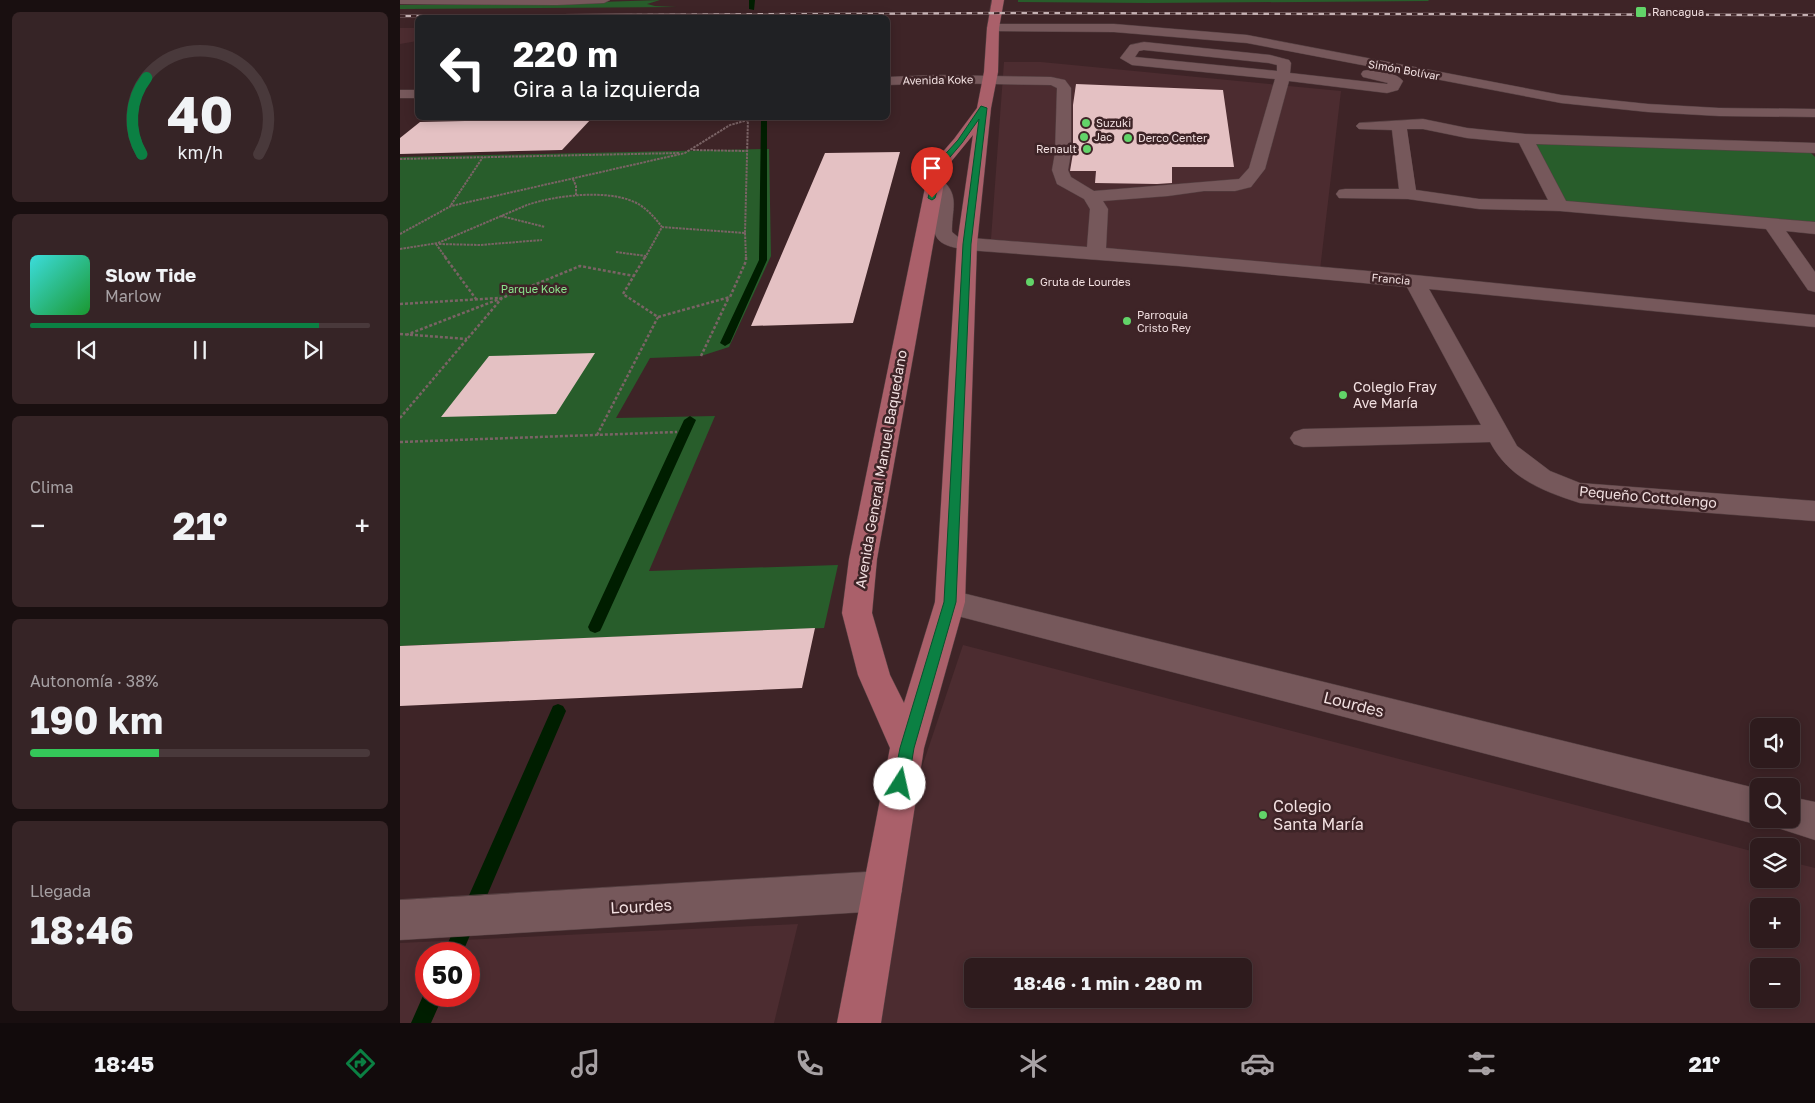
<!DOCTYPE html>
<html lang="es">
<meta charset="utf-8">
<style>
:root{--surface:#2e1b1d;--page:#362426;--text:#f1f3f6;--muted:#a7a1a4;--line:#49393b;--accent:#0b8043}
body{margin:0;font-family:"Golos Text",sans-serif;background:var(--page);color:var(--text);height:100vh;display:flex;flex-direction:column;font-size:19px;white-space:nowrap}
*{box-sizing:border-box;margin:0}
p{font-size:16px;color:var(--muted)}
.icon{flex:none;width:28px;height:28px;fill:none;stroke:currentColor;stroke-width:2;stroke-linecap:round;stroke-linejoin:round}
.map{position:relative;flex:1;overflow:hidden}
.sheet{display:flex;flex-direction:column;gap:12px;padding:12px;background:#190f10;width:400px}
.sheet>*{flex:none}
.guide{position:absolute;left:15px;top:15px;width:475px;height:105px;border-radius:8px;box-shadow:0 2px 12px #0003,0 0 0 1px var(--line);background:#202124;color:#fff;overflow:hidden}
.tools{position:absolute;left:1350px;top:718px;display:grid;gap:10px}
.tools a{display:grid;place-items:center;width:50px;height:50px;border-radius:8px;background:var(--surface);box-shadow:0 2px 12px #0003,0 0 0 1px var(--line);font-size:25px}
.speed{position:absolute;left:15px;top:942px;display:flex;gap:10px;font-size:25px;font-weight:700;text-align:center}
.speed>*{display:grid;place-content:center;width:65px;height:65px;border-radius:50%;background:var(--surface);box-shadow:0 2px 12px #0003,0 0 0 1px var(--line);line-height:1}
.speed .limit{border:8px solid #d22;background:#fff;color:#111}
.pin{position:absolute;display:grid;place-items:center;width:42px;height:42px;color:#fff;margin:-51px -21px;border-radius:50% 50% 50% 0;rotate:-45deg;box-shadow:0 0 5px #0007}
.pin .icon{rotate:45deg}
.me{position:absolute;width:55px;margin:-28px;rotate:10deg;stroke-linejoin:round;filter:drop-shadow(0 0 4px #0008)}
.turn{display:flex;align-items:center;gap:18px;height:105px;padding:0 15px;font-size:22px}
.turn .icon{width:65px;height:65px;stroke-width:2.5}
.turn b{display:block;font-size:35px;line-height:42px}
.big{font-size:38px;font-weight:700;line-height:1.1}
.sheet .card{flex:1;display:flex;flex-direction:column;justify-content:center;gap:8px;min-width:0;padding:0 18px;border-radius:8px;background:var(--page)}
.sheet .dial{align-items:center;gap:0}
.dial svg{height:130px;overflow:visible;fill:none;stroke:var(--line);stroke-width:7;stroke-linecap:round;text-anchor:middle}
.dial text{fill:var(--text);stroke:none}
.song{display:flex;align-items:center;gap:15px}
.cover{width:60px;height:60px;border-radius:8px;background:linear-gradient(135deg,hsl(180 70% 55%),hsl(130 70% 35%))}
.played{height:5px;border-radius:2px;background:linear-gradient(90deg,var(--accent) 85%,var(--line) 85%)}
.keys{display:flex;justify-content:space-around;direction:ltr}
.heat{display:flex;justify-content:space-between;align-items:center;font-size:28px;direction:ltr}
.charge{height:8px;border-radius:4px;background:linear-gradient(90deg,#34c759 38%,var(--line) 0)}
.trip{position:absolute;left:564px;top:958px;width:288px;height:50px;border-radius:8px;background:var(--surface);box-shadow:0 2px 12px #0003,0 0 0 1px var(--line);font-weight:700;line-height:50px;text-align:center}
.tabs{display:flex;height:80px;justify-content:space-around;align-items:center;background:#120b0c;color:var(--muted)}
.tabs .icon{width:35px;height:35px}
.tabs .active{color:var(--accent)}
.tabs b{font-size:22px;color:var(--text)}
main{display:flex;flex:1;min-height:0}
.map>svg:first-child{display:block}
.built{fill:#4c2c30;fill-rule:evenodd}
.green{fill:#285d2b}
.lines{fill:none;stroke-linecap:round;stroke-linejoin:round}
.stream{fill:#001e00;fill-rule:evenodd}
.building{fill:#e4c1c3}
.minor-casing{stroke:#554042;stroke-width:1}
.major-casing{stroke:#554042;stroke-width:1}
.path-far1{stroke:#7a6365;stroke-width:2;stroke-dasharray:2.5 1;stroke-linecap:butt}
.path{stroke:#7a6365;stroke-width:2.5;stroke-dasharray:3 2;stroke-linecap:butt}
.minor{fill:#76585b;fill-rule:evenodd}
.major{fill:#aa606a;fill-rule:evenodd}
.rail-casing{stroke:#c5b1b3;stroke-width:2.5}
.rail{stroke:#3e2427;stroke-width:2;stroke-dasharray:5.5;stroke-linecap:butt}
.route{fill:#0b8043;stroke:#07532c}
.poi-dot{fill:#62d469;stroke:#3e2427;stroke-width:2}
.labels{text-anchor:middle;stroke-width:5;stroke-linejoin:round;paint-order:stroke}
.far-poi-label{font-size:11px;fill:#f2e0e1;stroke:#3e2427;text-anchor:start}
.far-street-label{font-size:11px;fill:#f2e0e1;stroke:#3e2427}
.far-park-label{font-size:11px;fill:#8ae58d;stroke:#3e2427}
.poi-label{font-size:14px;fill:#f2e0e1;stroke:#3e2427;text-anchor:start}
.street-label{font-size:14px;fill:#f2e0e1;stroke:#3e2427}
.near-street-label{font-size:16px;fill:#f2e0e1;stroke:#3e2427}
.near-poi-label{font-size:16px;fill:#f2e0e1;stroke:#3e2427;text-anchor:start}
</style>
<main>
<section class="sheet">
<div class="card dial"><svg viewBox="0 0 100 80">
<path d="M14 69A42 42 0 1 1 86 69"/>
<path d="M14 69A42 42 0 0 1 17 22" stroke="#0b8043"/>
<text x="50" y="56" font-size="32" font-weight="700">40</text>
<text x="50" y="72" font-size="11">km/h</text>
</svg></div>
<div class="card">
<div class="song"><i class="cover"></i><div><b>Slow Tide</b><p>Marlow</p></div></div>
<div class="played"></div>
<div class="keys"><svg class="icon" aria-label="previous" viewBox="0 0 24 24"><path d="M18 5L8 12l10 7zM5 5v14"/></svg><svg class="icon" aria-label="pause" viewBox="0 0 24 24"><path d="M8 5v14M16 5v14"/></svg><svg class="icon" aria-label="next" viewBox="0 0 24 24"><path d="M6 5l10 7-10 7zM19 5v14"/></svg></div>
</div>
<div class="card"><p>Clima</p>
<div class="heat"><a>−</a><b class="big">21°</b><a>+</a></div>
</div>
<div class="card"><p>Autonomía · 38%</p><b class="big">190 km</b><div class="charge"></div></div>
<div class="card"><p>Llegada</p><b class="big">18:46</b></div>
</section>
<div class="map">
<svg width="1415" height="1023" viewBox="0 0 1415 1023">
<rect width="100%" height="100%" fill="#3e2427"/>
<path class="built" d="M0,28H17V41L0,44Z
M604,62H641L941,91L920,270L591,239Z
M563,645L1359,853V879H1391V862L1415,868V1023H479L519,776ZM1359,906H1391V939H1359ZM572,966H842V999H572ZM1359,966H1391V999H1359Z
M398,924L374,1023H0V943ZM26,954H69V996H26Z"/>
<path class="green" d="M260,0L247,4L255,6L277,7L0,9V5L140,4Z
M618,0H1028L1029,1L749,3L618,2Z
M1130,142L1407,149L1415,157V222L1167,205Z
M369,149L371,256L329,347L301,356L250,358L216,418L315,416L249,571L438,565L424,628L0,646V157Z"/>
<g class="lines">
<path class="stream" d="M349,0H355L354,10L349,9Z
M361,118H367V260L330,343L325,346L320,343L359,260Z
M290,416L296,420L202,627L200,631L195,633L190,631L188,627L284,420Z
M158,704L163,706L166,711L62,954H43L153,706Z
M26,989V996H43L31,1023H11Z"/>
</g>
<path class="building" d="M676,84L823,90L834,167H772V183L757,184L695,183L696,171H670L673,153V105Z
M192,118L162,150L0,154V138L20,122Z
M500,152L453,323L351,326L425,153Z
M195,353L156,414L41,417L89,356Z
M415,628L402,688L0,706V646Z"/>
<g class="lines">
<defs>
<path id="minor" d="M0,0H210L204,3L157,5L0,4Z
M593,24H714L847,35L1161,95L1248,104L1319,108L1415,109V117L1319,116L1248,112L1161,103L847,43L714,32L589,31L587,28Z
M744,42L870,55L889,60L891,63L890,73L987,84L988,83L963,77L961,74L963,71C974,68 996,72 1003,81L998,90L987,93L889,81L865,169L851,187L835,191H804L768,196L703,201L708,209L706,248L1014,275L1415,315V327L1029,289L1117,446L1150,471L1180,483L1415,501V521L1180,503C1142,491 1109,478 1090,442L903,447L894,444L890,438L894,432L903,429L1081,425L1007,287L779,266L567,250C544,246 530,243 535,216C536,209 537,202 536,196C535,190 529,187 526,183L529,179C535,178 539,178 544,182C560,196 551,213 552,232L558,237L687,247L690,209L684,199L657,184L652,170L655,153L657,88L651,85L538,83L488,85V77L538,75L651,77L665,80L671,88V153L668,170L671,177L694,191L839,179L849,168L875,79L732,65L720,58L730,45ZM744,50L869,63L877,65V71L735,57L739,51Z
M0,90H18V98H0Z
M1023,119L1067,128L1125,134L1415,143V153L1136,144L1166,201L1415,222V234L1386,231L1415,272V292L1408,290L1366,229L1160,211L1079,209L1008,199L939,198L936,194L939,190L945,189H999L992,130L959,129L956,126L959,123ZM1007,129H1023L1067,138L1119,143L1148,200L1079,199L1016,190Z
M550,590L1359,789V819H1372L1359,825L550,614L539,611L535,602L539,593Z
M1391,797L1415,802V840L1378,828L1374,819H1391Z
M482,871L496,877L502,891L496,905L482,911L0,940V900Z"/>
<path id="major" d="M592,0H604L599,28L598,72L591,108L577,244L565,602L524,748L481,1023H437L490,748L458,675L442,613L449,559L526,183L534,162L554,139L577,108L584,72L587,28ZM573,135L557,244L535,602L504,703L490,675L472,613L477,559L544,183L550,163Z"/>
</defs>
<use href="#minor" class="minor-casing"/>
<use href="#major" class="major-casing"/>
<path class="path-far1" d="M293,150L347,151
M0,159L280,153
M173,179L176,186V196
M51,205L83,157
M101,216L145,227
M345,233L346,258
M0,234L51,206L285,153L330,125L348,120
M36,244L46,258
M39,244L80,245L142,240
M0,249L38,243L127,205C156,195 213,188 240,205C249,211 256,219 262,227
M216,252L246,256L262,227L345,233L348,118
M245,258L246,256"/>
<path class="path" d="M45,257L76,299
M245,257L223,294L258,317L330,297L346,261V257
M0,304L99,298
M0,334L67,339
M6,335L102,298
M301,356L329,297
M0,418L102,298L180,266L234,276
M197,435L258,317
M0,442L277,432"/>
<use href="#minor" class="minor"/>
<use href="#major" class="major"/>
<defs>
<path id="rail" d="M0,16L620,13L1415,15"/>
</defs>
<use href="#rail" class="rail-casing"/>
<use href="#rail" class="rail"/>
</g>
<path class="route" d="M581,106L587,108L571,244L556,602L514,748L508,784L506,789L500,791L495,789L493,784L500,748L544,602L563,244L579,119L562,143L545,163L535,198L532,200L528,198L538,162L558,140Z"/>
<g class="poi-dot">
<rect x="1235" y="6" width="12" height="12" rx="2.5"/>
<circle cx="686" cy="123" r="5"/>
<circle cx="684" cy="137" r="5"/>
<circle cx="728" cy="138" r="5"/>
<circle cx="687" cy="149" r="5"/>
<circle cx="630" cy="282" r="5"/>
<circle cx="727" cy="321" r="5"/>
<circle cx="943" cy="395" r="5"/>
<circle cx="863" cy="815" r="5"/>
</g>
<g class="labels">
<g class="far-poi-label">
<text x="1252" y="16">Rancagua</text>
<text x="696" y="127">Suzuki</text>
<text x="694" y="141">Jac</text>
<text x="738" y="142">Derco Center</text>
<text x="677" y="153" text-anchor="end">Renault</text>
<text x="640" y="286">Gruta de Lourdes</text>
<text x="737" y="319">Parroquia<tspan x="737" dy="13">Cristo Rey</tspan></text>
</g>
<g class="far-street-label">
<text transform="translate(1004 70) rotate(10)" y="4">Simón Bolívar</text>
<text transform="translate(538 80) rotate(-1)" y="4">Avenida Koke</text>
<text transform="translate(991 279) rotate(5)" y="4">Francia</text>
</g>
<g class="far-park-label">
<text x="134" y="293">Parque Koke</text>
</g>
<g class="poi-label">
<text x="953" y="392">Colegio Fray<tspan x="953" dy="16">Ave María</tspan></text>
</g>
<g class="street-label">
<text transform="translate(481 469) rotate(-80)" y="5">Avenida General Manuel Baquedano</text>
<text transform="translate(1248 497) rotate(5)" y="5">Pequeño Cottolengo</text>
</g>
<g class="near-street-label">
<text transform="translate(954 704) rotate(14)" y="6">Lourdes</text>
<text transform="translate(241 906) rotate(-3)" y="6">Lourdes</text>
</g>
<g class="near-poi-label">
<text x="873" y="812">Colegio<tspan x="873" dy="18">Santa María</tspan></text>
</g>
</g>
</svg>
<div class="tools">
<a><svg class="icon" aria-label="sound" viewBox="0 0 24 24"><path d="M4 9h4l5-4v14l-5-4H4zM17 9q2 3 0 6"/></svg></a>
<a><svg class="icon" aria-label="search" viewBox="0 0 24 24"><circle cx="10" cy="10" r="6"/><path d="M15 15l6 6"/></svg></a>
<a><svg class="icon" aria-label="layers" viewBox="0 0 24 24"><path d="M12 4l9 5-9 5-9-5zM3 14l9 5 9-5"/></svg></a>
<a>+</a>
<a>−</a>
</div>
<div class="speed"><div class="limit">50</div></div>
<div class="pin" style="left:532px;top:198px;background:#d93025"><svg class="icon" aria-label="arrive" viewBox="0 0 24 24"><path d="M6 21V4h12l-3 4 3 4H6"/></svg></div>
<svg class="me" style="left:500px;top:784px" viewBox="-20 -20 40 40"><circle r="19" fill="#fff"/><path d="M0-13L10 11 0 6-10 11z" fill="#0b8043"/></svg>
<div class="trip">18:46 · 1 min · 280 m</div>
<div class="guide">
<div class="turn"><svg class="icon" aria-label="left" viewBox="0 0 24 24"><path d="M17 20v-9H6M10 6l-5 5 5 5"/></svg><div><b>220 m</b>Gira a la izquierda</div></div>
</div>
</div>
</main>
<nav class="tabs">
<b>18:45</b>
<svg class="icon active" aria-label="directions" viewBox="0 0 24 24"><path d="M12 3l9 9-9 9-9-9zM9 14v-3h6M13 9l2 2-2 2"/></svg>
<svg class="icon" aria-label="music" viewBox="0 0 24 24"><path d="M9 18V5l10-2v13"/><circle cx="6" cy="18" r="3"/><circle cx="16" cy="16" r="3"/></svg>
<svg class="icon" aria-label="phone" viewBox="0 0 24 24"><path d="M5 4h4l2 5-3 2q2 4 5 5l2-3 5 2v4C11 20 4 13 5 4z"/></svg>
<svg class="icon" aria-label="climate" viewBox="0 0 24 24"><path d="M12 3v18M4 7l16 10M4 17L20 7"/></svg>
<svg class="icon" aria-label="car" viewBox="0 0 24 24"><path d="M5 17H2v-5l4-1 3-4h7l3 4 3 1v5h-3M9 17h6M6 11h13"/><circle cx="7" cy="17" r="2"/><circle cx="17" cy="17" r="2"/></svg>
<svg class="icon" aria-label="filters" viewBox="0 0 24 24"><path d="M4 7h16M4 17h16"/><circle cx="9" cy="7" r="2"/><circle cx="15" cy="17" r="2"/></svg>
<b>21°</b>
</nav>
